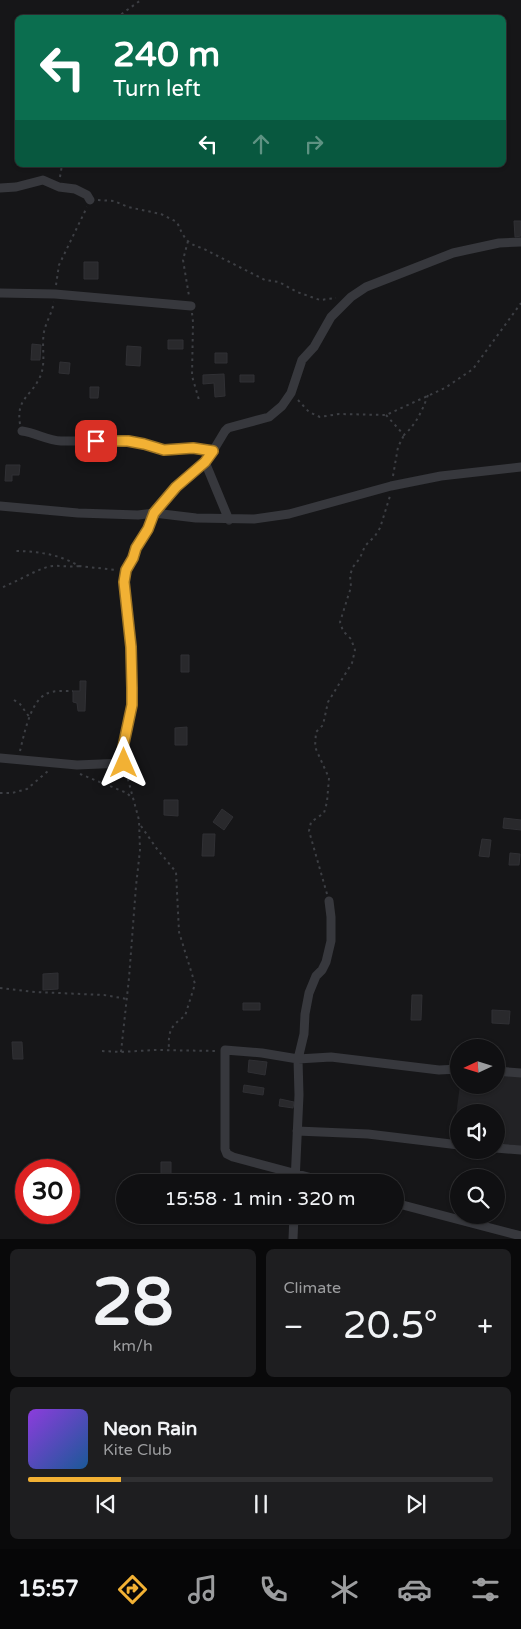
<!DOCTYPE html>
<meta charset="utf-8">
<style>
:root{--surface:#101012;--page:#1e1e20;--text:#f1f3f6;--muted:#9c9d9f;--line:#303032;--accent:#f2b134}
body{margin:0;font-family:"Varela Round",sans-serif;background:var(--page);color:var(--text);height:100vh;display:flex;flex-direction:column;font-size:19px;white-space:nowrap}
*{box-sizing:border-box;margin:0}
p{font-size:16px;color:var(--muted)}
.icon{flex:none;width:28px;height:28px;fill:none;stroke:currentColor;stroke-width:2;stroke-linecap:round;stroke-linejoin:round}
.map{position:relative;height:1239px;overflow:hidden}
.side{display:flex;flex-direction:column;gap:10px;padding:10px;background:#09090a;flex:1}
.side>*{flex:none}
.top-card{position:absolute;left:15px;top:15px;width:491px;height:152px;border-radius:8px;box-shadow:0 1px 4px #0004,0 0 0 1px var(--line);background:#0b6e4f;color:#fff;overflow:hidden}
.needle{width:32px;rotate:266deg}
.buttons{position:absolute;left:450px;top:1039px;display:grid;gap:10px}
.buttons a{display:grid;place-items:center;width:55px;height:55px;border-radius:50%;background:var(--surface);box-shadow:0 1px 4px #0004,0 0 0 1px var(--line);font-size:25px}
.speed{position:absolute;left:15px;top:1159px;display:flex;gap:10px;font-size:25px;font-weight:700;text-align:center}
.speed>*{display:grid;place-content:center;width:65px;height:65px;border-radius:50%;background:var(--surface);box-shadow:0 1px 4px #0004,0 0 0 1px var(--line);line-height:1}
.speed .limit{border:8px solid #d22;background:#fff;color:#111}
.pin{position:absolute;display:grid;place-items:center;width:42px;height:42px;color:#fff;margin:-21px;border-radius:10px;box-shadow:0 2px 8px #0006}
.me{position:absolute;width:55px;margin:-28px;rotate:0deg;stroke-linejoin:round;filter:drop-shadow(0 0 4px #0008)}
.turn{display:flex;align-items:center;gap:18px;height:105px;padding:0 15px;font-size:22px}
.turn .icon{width:65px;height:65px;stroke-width:2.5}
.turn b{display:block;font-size:35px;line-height:42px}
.lanes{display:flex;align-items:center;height:48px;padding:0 15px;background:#0003;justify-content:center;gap:25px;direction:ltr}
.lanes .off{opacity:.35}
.big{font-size:38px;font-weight:600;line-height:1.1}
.side .card{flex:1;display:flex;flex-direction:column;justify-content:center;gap:8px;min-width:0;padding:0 18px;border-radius:8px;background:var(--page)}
.side .dial{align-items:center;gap:0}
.dial b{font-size:65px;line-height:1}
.song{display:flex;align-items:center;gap:15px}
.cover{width:60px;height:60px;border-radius:8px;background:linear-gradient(135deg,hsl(270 70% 55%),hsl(210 70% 35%))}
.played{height:5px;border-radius:2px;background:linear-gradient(90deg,var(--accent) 20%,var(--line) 20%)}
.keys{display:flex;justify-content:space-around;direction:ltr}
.heat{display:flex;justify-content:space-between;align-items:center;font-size:28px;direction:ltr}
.side .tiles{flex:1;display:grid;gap:10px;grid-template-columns:1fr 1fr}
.card:last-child{grid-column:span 2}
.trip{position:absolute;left:116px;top:1174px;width:288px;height:50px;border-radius:25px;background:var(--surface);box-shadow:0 1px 4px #0004,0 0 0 1px var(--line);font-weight:600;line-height:50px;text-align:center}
.tabs{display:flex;height:80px;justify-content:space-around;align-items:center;background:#060607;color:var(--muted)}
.tabs .icon{width:35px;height:35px}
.tabs .current{color:var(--accent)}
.tabs b{font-size:22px;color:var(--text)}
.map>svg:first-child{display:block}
.built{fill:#222225}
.building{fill:#29292c;stroke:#303034}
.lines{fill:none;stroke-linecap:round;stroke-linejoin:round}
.path{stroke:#3d3f44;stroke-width:2;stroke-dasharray:2.5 4;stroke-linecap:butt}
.minor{stroke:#37383d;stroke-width:9}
.route-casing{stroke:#9d7322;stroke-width:12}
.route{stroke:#f2b134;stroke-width:9}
</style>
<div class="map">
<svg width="521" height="1239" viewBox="0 0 521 1239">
<rect width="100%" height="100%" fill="#161618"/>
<path class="built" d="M496,1074L521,1075V1146L496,1143V1112H459V1139L453,1138L460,1085H496Z"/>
<path class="building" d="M514,221H521V236L515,237Z
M84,262H98V279H84Z
M168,340H183V349H168Z
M32,344L41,345L40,360H31Z
M127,346L141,347L140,366L126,365Z
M215,353H227V363H215Z
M60,362L70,363L69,374L59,373Z
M224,374L225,396L215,397L214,383L203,384V375Z
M240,375H254V382H240Z
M90,387H99L98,398H90Z
M6,465H20L19,475H12V481H5Z
M181,655H189V672H181Z
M80,681H86L85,711H78L77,703L73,702V691H80Z
M187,727V745H175V728Z
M164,800H178V816L164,815Z
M222,809L233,817L224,830L213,822Z
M504,818L521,820V830L503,828Z
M203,834H215L214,856H202Z
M482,839L491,840L489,857L479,856Z
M510,853L520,854L519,865H509Z
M58,973V989L43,990V974Z
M412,995H422L421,1020H411Z
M243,1003H260V1010H243Z
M492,1010L510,1011L509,1024L492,1023Z
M12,1042H22L23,1059H13Z
M249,1060L267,1062L265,1075L248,1072Z
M244,1085L264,1088L263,1095L243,1092Z
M280,1099L294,1102L293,1108L279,1106Z
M161,1162H171V1178L161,1177Z
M187,1215H193V1223H187Z
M209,1215H219V1224H209Z"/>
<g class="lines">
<path class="path" d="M116,18L141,0
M60,177L62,165
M98,200L114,201L128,207L161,214L177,222C183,236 186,244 202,248L265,280L279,282L297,292L320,300L336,298
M188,241L183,260L189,296
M56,285L59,265L87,207
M192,313L193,322L192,376L199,400
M298,400L309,412L320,417L339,414L386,415L445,388L473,369L521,303
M386,415L404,435C417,423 422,411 428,395
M20,424C16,399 30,397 39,379C47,364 41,348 44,332C46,322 52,313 54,302
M393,476L398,447L404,435
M79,566L116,570
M3,587C18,581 32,572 47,567C57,564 68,568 79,566C59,554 36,551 13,551
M14,700L20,704L30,718
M20,751C24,735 30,702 46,694C53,690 65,691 73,691
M80,774L127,793L132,798
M0,793H12L27,789L48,771
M141,826L157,849L176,872L179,932L195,984L185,1016C170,1026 168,1032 169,1050
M327,894L309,831L311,822L324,813L327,802L329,778L315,747L316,732L323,725L328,702L352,663L355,650L351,639L343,631L340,622L351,587L350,575L353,567L360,558L365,546L375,536L380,528L390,496
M0,988L35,992L104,995L127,999
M102,1051L121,1052L156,1050L217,1051
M121,1052L129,978L136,886L140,850L139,820L126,772"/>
<path class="minor" d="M0,188L16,187L43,180L59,187L75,189L87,195L90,200
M0,293L55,294L191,306
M22,431C36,433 47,440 61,441H128L144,444L164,450L193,448L213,451
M205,462L229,520
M0,506L78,513L138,515L154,513L196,518L254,519L289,514L391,486L441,476L521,467
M0,758L77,765L124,763C120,739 131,725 132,702C134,662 129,622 124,582L125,570L133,558L136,548L148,529L154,513L176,487L205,462L213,451L225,431L228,428L269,417L282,406L291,393L302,360L314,347L331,317L351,297L366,287L453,253L499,243L521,242
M496,1071L521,1073
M297,1131L368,1134L459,1145
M496,1148L521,1150
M295,1182L299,1095L298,1059L304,1034L305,1014L309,993L316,976L322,970L326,962L331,941V917L329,901
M327,1182L233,1157L227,1154L225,1149V1050L262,1053L298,1059L331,1057L439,1070L459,1069
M395,1203L521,1236
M293,1239L294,1215"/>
</g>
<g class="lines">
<defs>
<path id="route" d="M96,441H128L144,444L164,450L193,448L213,451L205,462L176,487L154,513L148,529L136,548L133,558L126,570L124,582L131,647L132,688V705L122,752L124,763"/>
</defs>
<use href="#route" class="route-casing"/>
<use href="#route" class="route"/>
</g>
</svg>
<div class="buttons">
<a><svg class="needle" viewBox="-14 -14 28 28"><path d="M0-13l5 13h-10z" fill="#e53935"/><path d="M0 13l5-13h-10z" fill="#9c9d9f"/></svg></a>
<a><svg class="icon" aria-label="sound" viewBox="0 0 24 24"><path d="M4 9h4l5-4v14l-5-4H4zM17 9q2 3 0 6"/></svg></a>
<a><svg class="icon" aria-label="search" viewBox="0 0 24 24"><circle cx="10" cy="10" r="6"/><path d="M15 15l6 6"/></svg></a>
</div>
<div class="speed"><div class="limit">30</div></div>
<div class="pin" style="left:96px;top:441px;background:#d93025"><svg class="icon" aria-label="arrive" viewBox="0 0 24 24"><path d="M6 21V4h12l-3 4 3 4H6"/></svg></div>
<svg class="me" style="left:124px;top:763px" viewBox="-20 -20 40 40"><path d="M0-17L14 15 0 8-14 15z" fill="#f2b134" stroke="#fff" stroke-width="4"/></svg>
<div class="trip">15:58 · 1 min · 320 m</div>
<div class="top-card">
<div class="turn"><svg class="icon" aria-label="left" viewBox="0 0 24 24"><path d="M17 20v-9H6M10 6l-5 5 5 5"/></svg><div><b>240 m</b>Turn left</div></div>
<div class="lanes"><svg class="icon" aria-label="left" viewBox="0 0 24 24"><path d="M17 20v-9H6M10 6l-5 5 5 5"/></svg><svg class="icon off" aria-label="ahead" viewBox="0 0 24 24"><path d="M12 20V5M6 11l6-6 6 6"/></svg><svg class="icon off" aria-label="right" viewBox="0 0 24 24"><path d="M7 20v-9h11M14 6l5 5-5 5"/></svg></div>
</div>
</div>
<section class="side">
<div class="tiles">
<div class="card dial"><b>28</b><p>km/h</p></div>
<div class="card"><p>Climate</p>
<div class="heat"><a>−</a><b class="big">20.5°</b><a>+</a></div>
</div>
<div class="card">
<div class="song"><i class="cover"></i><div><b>Neon Rain</b><p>Kite Club</p></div></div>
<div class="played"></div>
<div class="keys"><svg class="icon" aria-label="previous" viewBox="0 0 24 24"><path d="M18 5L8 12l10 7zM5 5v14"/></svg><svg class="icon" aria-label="pause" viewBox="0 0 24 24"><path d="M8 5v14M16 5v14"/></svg><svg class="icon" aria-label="next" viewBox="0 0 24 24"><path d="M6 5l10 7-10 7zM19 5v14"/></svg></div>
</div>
</div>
</section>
<nav class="tabs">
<b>15:57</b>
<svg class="icon current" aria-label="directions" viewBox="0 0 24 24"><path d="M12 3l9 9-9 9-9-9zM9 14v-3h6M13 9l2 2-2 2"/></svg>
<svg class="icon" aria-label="music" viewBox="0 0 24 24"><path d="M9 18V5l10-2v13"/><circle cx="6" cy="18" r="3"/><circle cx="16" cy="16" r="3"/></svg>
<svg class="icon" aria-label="phone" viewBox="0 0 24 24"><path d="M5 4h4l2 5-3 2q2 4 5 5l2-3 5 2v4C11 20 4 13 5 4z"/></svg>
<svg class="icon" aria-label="climate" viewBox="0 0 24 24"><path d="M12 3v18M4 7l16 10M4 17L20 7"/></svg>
<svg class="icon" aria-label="car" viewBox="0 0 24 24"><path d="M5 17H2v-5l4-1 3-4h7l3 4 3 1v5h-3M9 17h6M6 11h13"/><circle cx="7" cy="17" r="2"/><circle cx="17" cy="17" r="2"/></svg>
<svg class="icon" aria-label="filters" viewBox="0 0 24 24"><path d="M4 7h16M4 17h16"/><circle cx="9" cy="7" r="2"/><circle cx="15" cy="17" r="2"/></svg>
</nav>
